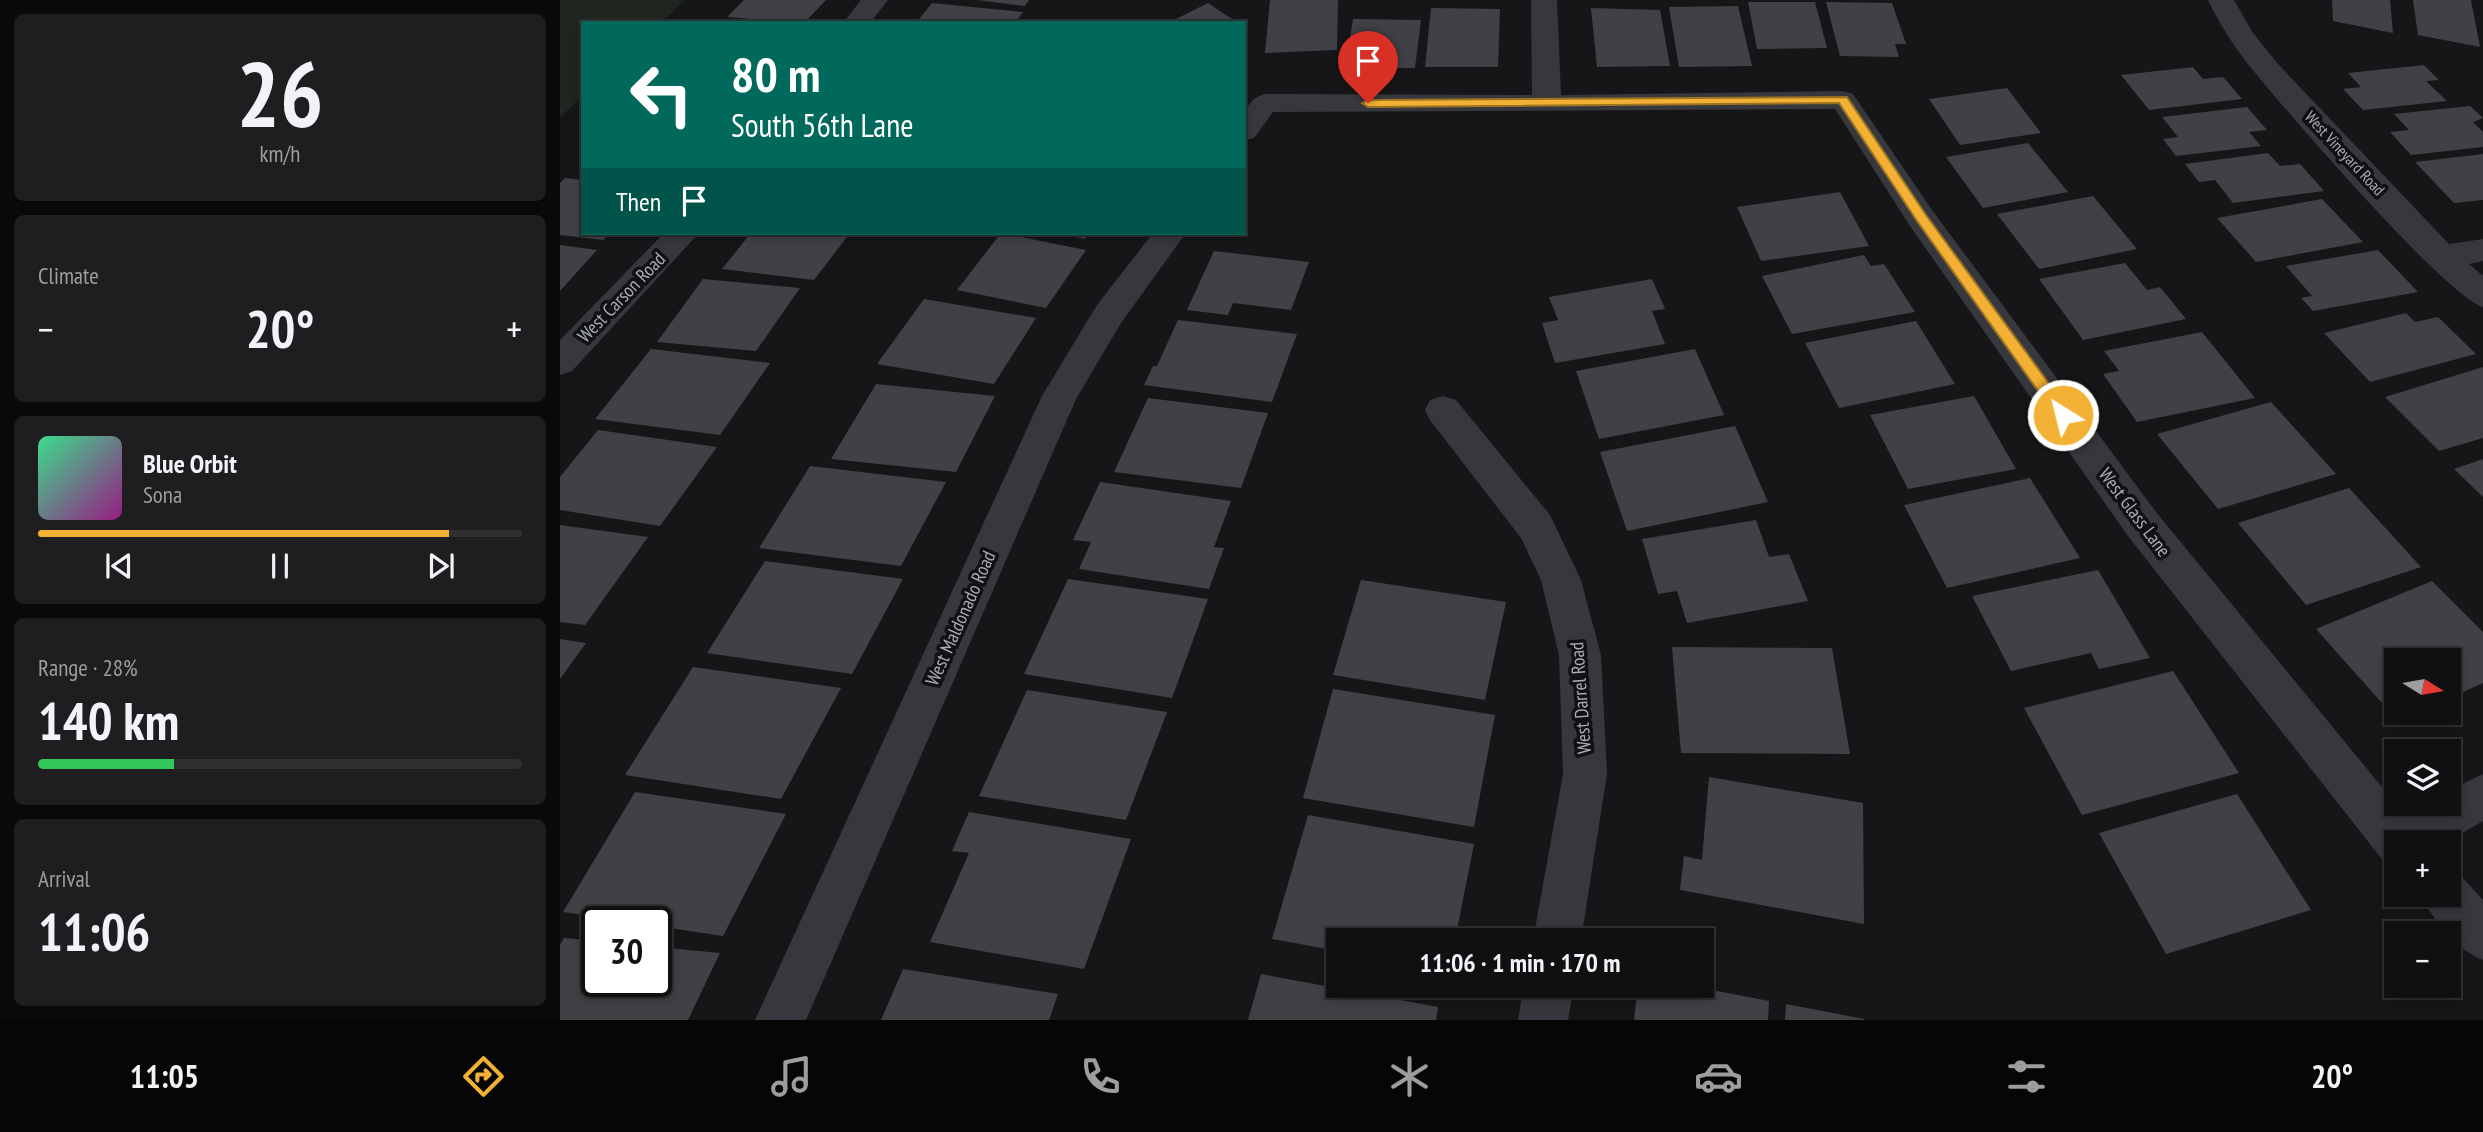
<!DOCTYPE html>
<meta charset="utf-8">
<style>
:root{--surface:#101012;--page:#1e1e20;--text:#f1f3f6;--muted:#9c9d9f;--line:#303032;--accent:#f2b134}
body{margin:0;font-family:"PT Sans Narrow",sans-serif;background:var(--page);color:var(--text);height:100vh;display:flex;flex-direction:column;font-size:26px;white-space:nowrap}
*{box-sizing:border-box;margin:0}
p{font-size:23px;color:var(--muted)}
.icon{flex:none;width:38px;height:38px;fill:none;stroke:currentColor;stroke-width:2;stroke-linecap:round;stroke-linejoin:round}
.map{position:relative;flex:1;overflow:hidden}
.details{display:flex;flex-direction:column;gap:14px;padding:14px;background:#09090a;width:560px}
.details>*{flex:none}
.top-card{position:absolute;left:21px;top:21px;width:665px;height:214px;border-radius:0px;box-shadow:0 4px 10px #0003,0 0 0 2px var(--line);background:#00695c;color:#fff;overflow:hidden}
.needle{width:46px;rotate:101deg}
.tools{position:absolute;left:1824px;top:648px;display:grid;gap:14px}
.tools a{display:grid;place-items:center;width:77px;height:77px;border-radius:0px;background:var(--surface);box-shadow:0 4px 10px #0003,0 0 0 2px var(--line);font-size:35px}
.speed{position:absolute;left:21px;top:906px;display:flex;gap:14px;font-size:35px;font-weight:700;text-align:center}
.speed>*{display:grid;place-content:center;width:91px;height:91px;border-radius:50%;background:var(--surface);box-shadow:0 4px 10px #0003,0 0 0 2px var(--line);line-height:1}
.speed .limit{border:4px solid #111;border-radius:10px;background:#fff;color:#111}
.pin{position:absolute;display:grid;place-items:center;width:60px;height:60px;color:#fff;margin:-72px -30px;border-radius:50% 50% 50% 0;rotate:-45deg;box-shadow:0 0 7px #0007}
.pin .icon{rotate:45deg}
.me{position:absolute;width:77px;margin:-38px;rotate:324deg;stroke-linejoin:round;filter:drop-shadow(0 0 5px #0008)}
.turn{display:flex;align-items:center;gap:24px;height:147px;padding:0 35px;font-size:32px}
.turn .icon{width:91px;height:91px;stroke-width:2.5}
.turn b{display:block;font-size:49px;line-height:60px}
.then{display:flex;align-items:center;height:66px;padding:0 35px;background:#0003;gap:14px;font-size:26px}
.big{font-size:52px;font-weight:700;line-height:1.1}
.details .card{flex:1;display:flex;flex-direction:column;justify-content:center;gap:10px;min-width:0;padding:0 24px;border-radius:10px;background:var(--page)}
.details .dial{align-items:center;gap:0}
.dial b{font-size:91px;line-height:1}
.song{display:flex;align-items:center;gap:21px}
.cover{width:84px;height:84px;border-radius:10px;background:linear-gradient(135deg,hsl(150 70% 55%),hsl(310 70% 35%))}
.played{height:7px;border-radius:4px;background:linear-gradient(90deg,var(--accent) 85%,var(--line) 85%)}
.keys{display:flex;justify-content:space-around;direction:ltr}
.heat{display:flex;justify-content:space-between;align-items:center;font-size:38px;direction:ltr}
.charge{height:10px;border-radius:5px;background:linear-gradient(90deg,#34c759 28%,var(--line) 0)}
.trip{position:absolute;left:766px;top:928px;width:388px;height:70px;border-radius:0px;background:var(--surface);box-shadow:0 4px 10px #0003,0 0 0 2px var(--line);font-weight:700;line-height:70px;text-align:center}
.dock{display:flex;height:112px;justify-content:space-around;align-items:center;background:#060607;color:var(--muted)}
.dock .icon{width:49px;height:49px}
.dock .selected{color:var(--accent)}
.dock b{font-size:32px;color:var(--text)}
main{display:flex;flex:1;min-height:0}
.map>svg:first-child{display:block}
.green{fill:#1e261f}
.building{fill:#404145}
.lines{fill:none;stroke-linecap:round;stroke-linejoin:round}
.minor{fill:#37383d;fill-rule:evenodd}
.route{fill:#f2b134;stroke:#9d7322;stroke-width:2}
.labels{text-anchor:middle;stroke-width:7;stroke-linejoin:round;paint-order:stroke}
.far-street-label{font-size:16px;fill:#a8adb8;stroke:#111113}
.street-label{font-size:19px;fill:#a8adb8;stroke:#111113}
</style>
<main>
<section class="details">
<div class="card dial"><b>26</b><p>km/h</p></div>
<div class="card"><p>Climate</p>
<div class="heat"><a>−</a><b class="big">20°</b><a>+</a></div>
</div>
<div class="card">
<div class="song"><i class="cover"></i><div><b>Blue Orbit</b><p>Sona</p></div></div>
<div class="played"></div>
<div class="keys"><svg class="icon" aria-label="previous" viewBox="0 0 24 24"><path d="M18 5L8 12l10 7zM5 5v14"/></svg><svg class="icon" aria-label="pause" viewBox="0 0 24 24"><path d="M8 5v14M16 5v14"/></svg><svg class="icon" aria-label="next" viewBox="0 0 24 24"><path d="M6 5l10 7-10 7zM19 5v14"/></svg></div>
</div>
<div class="card"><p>Range · 28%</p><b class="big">140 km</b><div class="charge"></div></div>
<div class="card"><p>Arrival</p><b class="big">11:06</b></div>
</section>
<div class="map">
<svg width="1923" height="1020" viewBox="0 0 1923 1020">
<rect width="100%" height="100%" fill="#161618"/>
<path class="green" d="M0,0H125L101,23H23V96L0,117Z"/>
<path class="building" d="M184,0H266L244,23L167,17Z
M417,0H469L465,6Z
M710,0H778L777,50L705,53Z
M1772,0H1830L1833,33L1773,21Z
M1853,0H1911L1920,47L1858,35Z
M1188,2H1255L1267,48L1197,49Z
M1266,2L1332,3L1346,44H1335L1339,57L1280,56Z
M372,3L463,12L455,23H356Z
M648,3L678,23H608Z
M1178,6L1192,66L1119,67L1109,7Z
M871,8L940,9L938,67H865Z
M1031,8L1100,10L1110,66L1037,67Z
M793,19L861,20L855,68H785Z
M1864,65L1879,80L1866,81L1887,101L1803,110L1783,89L1801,87L1788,73Z
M1633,67L1643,79L1663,77L1682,99L1589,110L1561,75Z
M1447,88L1481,133L1400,145L1369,99Z
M1910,106L1923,118L1913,122L1923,132V147L1851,155L1830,132L1849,130L1834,114Z
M1687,107L1707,130L1689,132L1701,146L1616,156L1603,139L1618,137L1602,117Z
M1468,143L1508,192L1423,208L1386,157Z
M1708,153L1720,166L1740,164L1764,191L1673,203L1655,180L1639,182L1625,164Z
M1923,154V200L1894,203L1855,162Z
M5,178L23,180V233H50L43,240L0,235V183Z
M1280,192L1309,246L1201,261L1177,207Z
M1533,196L1577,249L1479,269L1437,214Z
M1762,199L1803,242L1696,262L1657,218Z
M200,233H290L254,280L162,269L190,234Z
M441,233L526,250L486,308L397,290Z
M497,233H530L525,239Z
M0,245L37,250L0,291Z
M1818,250L1858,292L1753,311L1741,298L1752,296L1726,266Z
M654,251L749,262L731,310L673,303L668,315L627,310Z
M1304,255L1311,266L1324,264L1355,312L1232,334L1202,276Z
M1565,263L1587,290L1600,287L1626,319L1523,340L1479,279Z
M143,279L240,288L196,351L97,342Z
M1092,279L1105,309L1092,311L1105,344L995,363L982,323L998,320L989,297Z
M364,299L476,318L434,384L317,364Z
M1846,313L1855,322L1878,317L1916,354L1810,382L1764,333Z
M618,320L737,334L712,402L584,385L593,366H597Z
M1356,321L1395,384L1279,408L1245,343Z
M1642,332L1695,398L1577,422L1543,374L1559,371L1544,351Z
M91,349L210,363L160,435L35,419Z
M1135,349L1164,415L1039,439L1016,371Z
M1923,367V438L1879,451L1825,397Z
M316,384L435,396L396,472L271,459Z
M1414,396L1456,469L1348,489L1310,415Z
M588,398L708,413L681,488L554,472Z
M1711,402L1776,474L1658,509L1597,434Z
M1175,426L1208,502L1067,531L1040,452Z
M38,430L157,447L100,526L0,510V477Z
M1923,459V497L1894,469Z
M250,466L386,482L341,566L199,548Z
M1470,478L1520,558L1387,588L1344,505Z
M540,482L671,501L654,547L664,548L649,589L519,569L531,542L513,540Z
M1789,488L1861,567L1746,605L1678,523Z
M1196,520L1209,557L1229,554L1248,601L1127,623L1117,591L1098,594L1082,539Z
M0,525L88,537L25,625L0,622Z
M205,561L343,579L292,674L147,653Z
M1538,570L1590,658L1539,669L1531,653L1451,671L1412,596Z
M508,579L648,599L612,698L464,674Z
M801,580L946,602L925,700L773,675Z
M1872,581L1923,632V683L1888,699V660H1836V712H1858L1838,721L1756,629Z
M0,639L26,643L0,679Z
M1112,647L1272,648L1290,754L1121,753Z
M133,667L281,688L221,799L65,775Z
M1613,671L1679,773L1522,815L1464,708Z
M773,689L935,715L914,827L743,798Z
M467,690L607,712L566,820L419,796Z
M1149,777L1303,803L1304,924L1120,890L1124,856L1142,860Z
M75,792L226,814L163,936L96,926V922H71L3,912Z
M1677,794L1751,910L1606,954L1539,833Z
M409,812L571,839L524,969L370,942L409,853L392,851Z
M748,815L914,844L895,940H779V951L712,939Z
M4,938L37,941V982H96V947L160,953L128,1020H0V945Z
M343,969L498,994L489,1020H321Z
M701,974L878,1007L876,1020H688Z
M1078,985H1126L1209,1001L1208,1020H1074Z
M1226,1004L1304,1019V1020H1225Z"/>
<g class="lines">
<path class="minor" d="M301,0H328L310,23H283Z
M971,0H997L1001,95L1283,91L1293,94L1372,210L1596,512L1845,815L1866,803H1888V791L1923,774V821L1887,842H1836V865L1821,858L1568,536L1350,226L1275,109L713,112L694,138L684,140C684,120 682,100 705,94L972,95Z
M1648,0H1674L1693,33L1718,64L1889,244L1923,239V261L1909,264L1923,276V307C1885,296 1717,101 1684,59C1670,40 1658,21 1648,0Z
M104,233H139L12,371L0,375V340Z
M593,233H626L561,323L516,399L246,1020H195L482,396L537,305Z
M883,396L896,400L990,515L1021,580L1041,655L1047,774L1021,940H973L1003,774L999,655L981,580L961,538L870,420L865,410L870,400Z
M1888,871L1902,877L1923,900V960C1896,949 1873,922 1861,894H1888Z
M964,985H1014L1008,1020H958Z"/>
</g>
<path class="route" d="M1287,97L1366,215L1509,411V419H1498L1357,221L1279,103L808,107L802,103L808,100Z"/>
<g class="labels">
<g class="far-street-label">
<text transform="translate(1785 153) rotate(47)" y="6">West Vineyard Road</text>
</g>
<g class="street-label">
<text transform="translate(61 297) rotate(-46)" y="7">West Carson Road</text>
<text transform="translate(1575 512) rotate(53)" y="7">West Glass Lane</text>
<text transform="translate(400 618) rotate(-66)" y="7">West Maldonado Road</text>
<text transform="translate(1020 698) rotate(-94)" y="7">West Darrel Road</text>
</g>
</g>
</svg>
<div class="tools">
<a><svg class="needle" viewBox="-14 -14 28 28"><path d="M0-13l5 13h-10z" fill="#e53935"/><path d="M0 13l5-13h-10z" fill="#9c9d9f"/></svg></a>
<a><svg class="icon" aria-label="layers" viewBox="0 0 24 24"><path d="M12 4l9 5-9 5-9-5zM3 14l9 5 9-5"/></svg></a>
<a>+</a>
<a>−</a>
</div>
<div class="speed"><div class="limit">30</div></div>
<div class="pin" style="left:808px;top:103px;background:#d93025"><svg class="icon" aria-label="arrive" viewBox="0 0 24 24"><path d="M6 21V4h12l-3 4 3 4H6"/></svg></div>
<svg class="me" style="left:1503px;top:415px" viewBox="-20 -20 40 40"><circle r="17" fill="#f2b134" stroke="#fff" stroke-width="3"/><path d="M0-11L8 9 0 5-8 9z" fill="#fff"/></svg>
<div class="trip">11:06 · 1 min · 170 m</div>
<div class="top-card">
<div class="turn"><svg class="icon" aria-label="left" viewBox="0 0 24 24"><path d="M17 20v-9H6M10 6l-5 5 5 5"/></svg><div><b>80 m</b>South 56th Lane</div></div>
<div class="then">Then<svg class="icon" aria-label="arrive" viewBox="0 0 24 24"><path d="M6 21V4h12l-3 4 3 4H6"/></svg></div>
</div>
</div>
</main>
<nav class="dock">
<b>11:05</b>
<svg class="icon selected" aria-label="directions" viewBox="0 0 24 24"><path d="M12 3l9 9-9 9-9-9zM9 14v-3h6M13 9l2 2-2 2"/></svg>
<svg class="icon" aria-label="music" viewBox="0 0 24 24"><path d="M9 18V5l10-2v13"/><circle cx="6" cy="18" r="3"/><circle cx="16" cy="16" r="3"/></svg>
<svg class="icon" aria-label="phone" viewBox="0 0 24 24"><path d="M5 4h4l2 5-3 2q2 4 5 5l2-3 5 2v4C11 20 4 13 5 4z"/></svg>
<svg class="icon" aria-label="climate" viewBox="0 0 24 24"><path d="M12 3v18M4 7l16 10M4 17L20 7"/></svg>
<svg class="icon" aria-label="car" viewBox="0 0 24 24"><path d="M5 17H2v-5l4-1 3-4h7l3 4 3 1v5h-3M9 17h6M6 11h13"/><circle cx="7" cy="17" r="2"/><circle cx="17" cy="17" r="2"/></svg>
<svg class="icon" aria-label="filters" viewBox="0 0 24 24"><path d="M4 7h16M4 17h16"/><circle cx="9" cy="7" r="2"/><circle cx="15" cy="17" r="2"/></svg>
<b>20°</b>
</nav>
